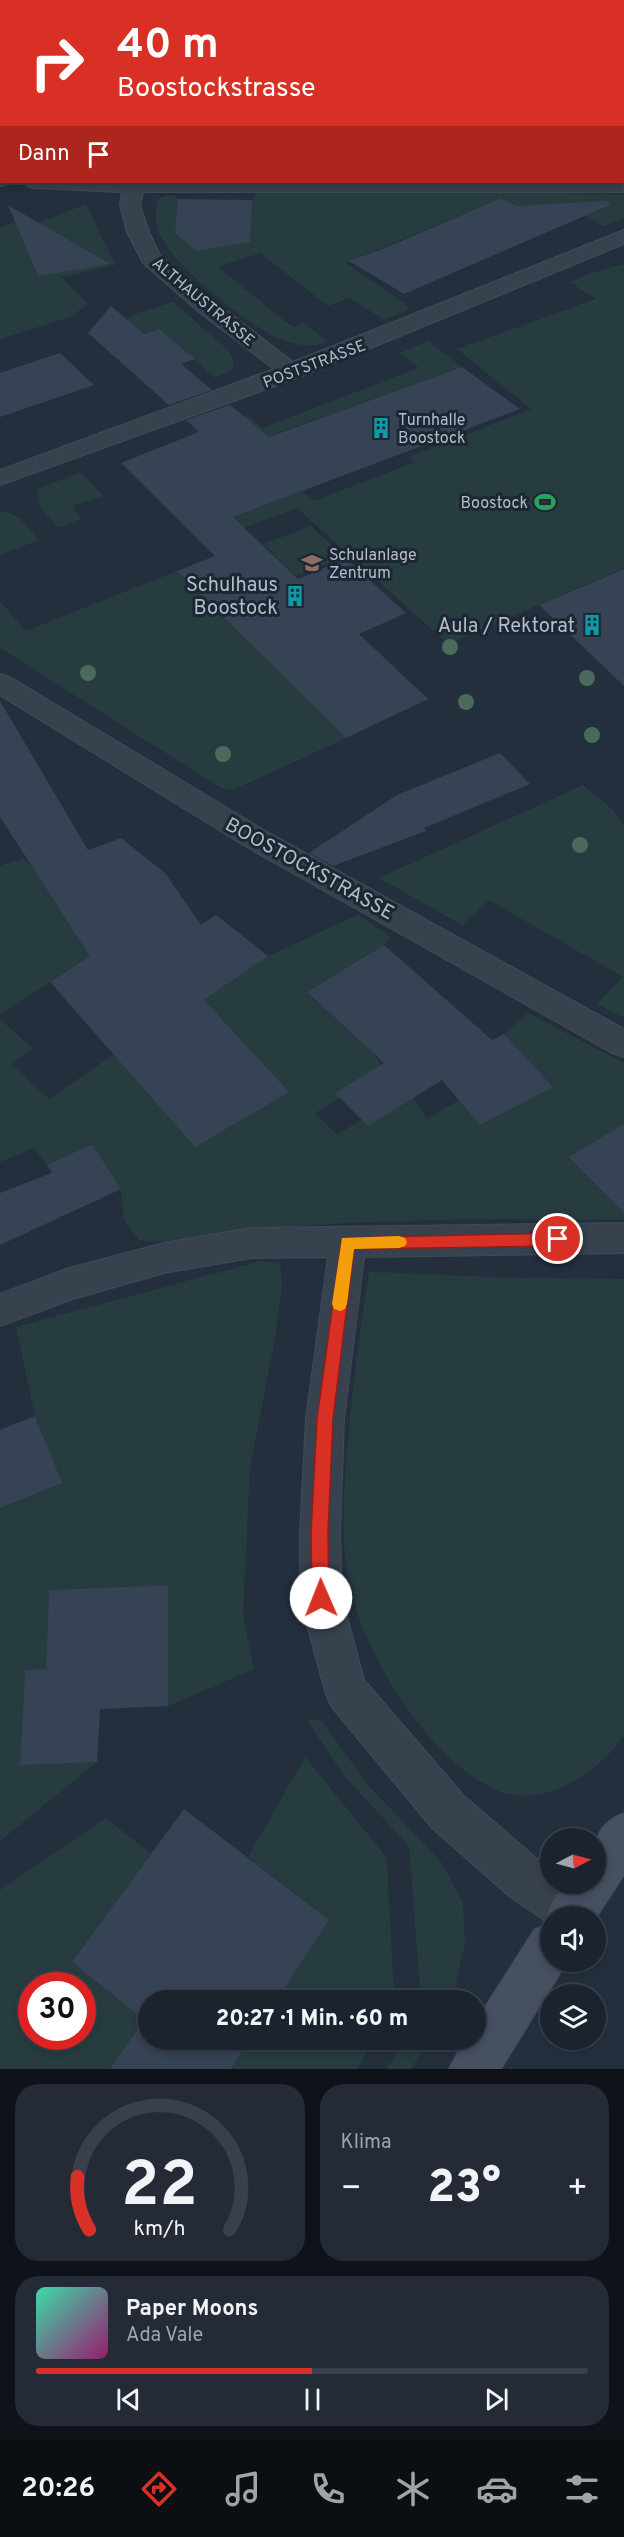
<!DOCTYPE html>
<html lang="de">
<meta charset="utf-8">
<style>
:root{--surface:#1b232e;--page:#242b36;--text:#f1f3f6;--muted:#a0a4aa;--line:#39404a;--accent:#d93025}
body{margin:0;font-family:Overpass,sans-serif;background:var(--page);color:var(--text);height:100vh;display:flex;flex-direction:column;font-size:22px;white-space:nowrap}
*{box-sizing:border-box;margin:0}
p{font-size:20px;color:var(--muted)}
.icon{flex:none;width:33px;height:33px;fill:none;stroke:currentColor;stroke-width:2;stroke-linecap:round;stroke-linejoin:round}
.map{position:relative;height:2069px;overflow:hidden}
.panel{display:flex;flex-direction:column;gap:15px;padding:15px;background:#0f1319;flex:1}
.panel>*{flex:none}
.top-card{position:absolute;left:0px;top:0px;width:624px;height:183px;box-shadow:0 3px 9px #0003,0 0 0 2px var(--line);background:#d93025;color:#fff;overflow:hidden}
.needle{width:39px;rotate:84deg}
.tools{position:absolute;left:540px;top:1828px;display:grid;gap:12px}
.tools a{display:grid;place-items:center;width:66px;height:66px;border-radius:50%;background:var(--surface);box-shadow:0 3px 9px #0003,0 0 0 2px var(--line);font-size:30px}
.speed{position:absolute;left:18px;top:1972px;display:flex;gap:12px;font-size:30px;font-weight:700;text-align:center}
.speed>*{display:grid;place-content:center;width:78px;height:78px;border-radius:50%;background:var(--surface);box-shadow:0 3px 9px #0003,0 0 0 2px var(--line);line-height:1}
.speed .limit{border:9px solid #d22;background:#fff;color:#111}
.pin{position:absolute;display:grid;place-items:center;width:51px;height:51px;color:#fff;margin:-26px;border:3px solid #fff;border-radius:50%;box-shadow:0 2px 6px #0007}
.me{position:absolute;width:66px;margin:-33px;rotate:359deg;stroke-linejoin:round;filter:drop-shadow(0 0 4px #0008)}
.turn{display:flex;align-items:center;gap:21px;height:126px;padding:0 18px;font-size:27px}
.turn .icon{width:78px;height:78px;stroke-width:2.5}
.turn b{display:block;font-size:42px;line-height:51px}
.then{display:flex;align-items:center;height:57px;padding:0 18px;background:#0003;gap:12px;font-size:22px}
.big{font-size:45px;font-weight:800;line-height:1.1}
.panel .widget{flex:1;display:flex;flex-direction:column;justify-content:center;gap:9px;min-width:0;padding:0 21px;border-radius:24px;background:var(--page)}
.panel .dial{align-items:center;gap:0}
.dial svg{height:156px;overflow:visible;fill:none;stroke:var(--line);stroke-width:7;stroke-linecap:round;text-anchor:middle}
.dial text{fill:var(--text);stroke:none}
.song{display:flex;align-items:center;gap:18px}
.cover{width:72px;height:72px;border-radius:9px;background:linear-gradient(135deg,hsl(160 70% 55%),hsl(320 70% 35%))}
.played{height:6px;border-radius:3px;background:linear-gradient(90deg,var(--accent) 50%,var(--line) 50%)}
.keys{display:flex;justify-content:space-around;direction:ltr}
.heat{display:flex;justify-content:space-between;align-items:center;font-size:33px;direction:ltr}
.panel .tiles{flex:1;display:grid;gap:15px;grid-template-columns:1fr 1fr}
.widget:last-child{grid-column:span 2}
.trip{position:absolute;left:138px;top:1990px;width:348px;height:60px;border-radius:30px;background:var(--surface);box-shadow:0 3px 9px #0003,0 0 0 2px var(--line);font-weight:800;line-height:60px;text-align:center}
.menu{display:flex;height:96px;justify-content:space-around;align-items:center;background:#0b0e12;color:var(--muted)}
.menu .icon{width:42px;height:42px}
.menu .selected{color:var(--accent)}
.menu b{font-size:27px;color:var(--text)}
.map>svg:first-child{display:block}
.green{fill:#263c3f;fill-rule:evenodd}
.building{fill:#364354}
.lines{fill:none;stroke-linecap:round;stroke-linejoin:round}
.lane-casing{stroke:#414a57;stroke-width:2}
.street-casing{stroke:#414a57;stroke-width:2}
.secondary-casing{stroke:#414a57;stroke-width:2}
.lane{fill:#38414e;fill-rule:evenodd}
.street{fill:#38414e;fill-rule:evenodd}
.secondary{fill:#465061;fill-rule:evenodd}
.tree{fill:#4b6a5d}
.route{fill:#d93025;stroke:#8d1f18;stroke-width:1.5}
.slow{fill:#f59e0b}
.labels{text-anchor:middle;stroke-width:6;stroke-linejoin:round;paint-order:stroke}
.far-street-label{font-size:16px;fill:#b4bcc9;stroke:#1d2633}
.far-poi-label{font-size:16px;fill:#b4bcc9;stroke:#1d2633;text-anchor:start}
.poi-label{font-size:20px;fill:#b4bcc9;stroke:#1d2633;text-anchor:end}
.street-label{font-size:20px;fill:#b4bcc9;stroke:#1d2633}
</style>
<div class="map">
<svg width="624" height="2069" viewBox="0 0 624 2069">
<rect width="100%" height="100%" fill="#242f3e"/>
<path class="green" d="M25,0H427L23,1Z
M319,190L624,194V218L604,226L564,204L557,207L551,204L539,209L530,205L516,206L501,198L346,263L405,303L408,310L384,320L350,298L328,306L260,253L218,267L285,321L294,327L304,323L327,342C313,348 296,345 282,340C251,328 177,268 162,239C156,229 154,210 158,199C165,195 172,194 178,199L176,224L252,200L258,191Z
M86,204L115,265L62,277L88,304L70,317L0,339V228L27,216L36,224Z
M624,264V568L448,644L297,508L238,530L208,502L301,490L314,501L415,462L409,457L531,409L457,349L596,299L570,282L588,274Z
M173,302L228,350L234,360L233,369L215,378L159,329C141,335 138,335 123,322L136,314Z
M428,341L462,367L170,472L148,452L247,415L262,428L419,368L399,353Z
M81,472L103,496L72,506L82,519L58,528L41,509L37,489Z
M0,512C18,511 28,528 39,540L0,555Z
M311,526L344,557L296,576L263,544Z
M177,571L346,738L233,790L221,788L0,648V601L26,631Z
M583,785L613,810L624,825V1017L597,1004L623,977L489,900L462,925L379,878Z
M23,858L105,946L0,1015V866Z
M358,915L391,937L384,945L307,992L373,1053L381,1065L347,1086L351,1091L315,1113L337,1135L362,1119L413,1098L427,1119L459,1100L480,1125L552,1087L504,1034L528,1013L624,1063V1220L475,1219L344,1223L252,1229L162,1242L139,1240L124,1220L121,1189L92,1144L47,1165L34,1148L0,1162V1019L33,1049L11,1064L49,1099L210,988L216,992L268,956Z
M262,1261L280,1263L282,1285L274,1344L250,1467L243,1616L254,1669L168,1706V1585L49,1590L46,1669L25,1670L20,1764L97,1762L0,1841V1508L61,1483L35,1416L16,1327Z
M369,1272L526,1278L624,1279V1736C598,1772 546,1809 499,1791C432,1765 363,1653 349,1584C340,1537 344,1487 348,1439C353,1383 360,1328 369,1272Z
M306,1719L322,1721L367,1784L442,1863L463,1903L465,1943L452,2001H421L409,1846L345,1777Z
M305,1757L387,1858L394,2001H276L329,1920L248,1857Z
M106,1818L151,1854L72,1962L144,2020L110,2069H0V1890ZM32,1986H82V2037H32Z
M250,2040H374L357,2069H234L232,2068Z
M406,2040H429L411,2069H387Z"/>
<path class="building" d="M501,198L516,206L609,201L610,205L404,294L349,261L385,248Z
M178,199L252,200L250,242L197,251L175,233Z
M8,205L110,264L38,276Z
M111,306L144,334L159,329L195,359L181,364L212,390L169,405L88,333Z
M60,353L94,385L0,417V373Z
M462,367L520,409L233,517L298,579L346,559L406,613L359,634L428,699L346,738L177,571L215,556L121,463L199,432L186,420L230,405L269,437Z
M624,569V686L539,605Z
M0,701L88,850L121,838L165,873L201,925L216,915L268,956L204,1000L289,1092L195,1147L50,982L90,956L0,817Z
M500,753L530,784L424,828L426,831L333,866L309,853L397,795Z
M384,945L492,1040L504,1034L553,1087L480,1125L442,1080L368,1126L335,1093L384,1063L307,992Z
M624,1124V1213L569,1157Z
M92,1144L121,1189L0,1245V1193L52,1173L47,1165Z
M35,1416L62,1483L0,1508V1430Z
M168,1585V1706L100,1709L97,1762L20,1765L25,1670L46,1669L49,1590Z
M184,1809L329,1920L276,2001H148V2040H250L231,2069H110L144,2020L72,1962Z"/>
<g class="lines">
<defs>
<path id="lane" d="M622,62H624L622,71Z"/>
<path id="street" d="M0,15H2V25H0Z
M0,174L2,182H11L9,184L0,186Z
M622,180L624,192H143L140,205L149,232L160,255L215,302L293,362L624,230V244L300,377L0,485V470L274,369L199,312L143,263L127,232L120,205L122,192L34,188L27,186L24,182Z
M0,674L10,677L267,832L624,1029V1057L612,1053L245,846L0,695Z
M624,1223V1253L364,1257L344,1419L340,1533L342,1598L364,1680L464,1796L550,1870V1884C576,1884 585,1886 595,1911L592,1917H550V1924L509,1896L432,1828L331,1706L325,1691L300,1598V1533L306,1419L328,1257L251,1258L164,1273L73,1299L0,1326V1294L69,1268L164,1243L251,1228Z"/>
<path id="secondary" d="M624,1813V1875L596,1918L550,1917V1962H567L501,2069H449L464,2040H476V2021L534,1930L549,1923L546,1917L553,1901L564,1884H596C596,1851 588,1827 624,1813Z"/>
</defs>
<use href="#lane" class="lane-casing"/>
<use href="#street" class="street-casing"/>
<use href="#secondary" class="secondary-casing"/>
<use href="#lane" class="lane"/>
<use href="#street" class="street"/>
<use href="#secondary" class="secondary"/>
</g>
<g class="tree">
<circle cx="450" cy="647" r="8"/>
<circle cx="88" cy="673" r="8"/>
<circle cx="587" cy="678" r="8"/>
<circle cx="466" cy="702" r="8"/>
<circle cx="592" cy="735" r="8"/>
<circle cx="223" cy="754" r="8"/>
<circle cx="580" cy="845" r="8"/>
</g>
<path class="route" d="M558,1233L563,1235L565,1239L563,1244L558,1246L354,1249L333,1419L328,1533L329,1598L327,1604L321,1606L315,1604L312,1598L311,1533L317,1419L342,1238Z"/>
<path class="slow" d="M399,1236L405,1238L407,1242L405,1246L399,1248L354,1249L347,1304L345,1309L340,1311L334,1309L332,1304L342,1238Z"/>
<defs>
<symbol id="building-bare" viewBox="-9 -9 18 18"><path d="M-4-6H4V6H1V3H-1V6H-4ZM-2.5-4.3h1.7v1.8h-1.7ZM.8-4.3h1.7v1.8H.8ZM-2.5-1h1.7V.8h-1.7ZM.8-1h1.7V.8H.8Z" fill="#0f9aa8" stroke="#1d2633" stroke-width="2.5" paint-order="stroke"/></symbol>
<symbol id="stadium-bare" viewBox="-9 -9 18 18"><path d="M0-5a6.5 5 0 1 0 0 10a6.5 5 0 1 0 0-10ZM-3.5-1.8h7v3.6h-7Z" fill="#2e9e5b" stroke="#1d2633" stroke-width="2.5" paint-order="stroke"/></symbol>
<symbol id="school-bare" viewBox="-9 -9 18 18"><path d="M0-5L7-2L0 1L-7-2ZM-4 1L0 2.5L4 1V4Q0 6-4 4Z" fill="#8d6e63" stroke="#1d2633" stroke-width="2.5" paint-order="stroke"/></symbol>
</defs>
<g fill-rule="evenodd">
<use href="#building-bare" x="366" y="413" width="30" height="30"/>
<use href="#stadium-bare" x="530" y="487" width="30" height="30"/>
<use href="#school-bare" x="297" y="548" width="30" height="30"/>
<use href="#building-bare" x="280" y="581" width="30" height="30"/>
<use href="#building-bare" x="577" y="610" width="30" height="30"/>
</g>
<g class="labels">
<g class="far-street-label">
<text transform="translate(204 301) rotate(40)" y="6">ALTHAUSTRASSE</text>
<text transform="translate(314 363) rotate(-21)" y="6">POSTSTRASSE</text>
</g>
<g class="far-poi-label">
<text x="398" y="425">Turnhalle<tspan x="398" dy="18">Boostock</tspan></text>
<text x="528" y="508" text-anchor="end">Boostock</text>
<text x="329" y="560">Schulanlage<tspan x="329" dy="18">Zentrum</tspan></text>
</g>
<g class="poi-label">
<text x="278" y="591">Schulhaus<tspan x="278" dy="23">Boostock</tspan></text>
<text x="575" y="632">Aula / Rektorat</text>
</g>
<g class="street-label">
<text transform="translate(310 868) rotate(29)" y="7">BOOSTOCKSTRASSE</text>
</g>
</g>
</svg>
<div class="tools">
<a><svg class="needle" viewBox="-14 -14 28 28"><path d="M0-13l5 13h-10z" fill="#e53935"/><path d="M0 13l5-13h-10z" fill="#a0a4aa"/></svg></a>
<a><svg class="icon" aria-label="sound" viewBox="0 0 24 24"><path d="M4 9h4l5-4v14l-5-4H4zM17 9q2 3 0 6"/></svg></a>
<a><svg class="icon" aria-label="layers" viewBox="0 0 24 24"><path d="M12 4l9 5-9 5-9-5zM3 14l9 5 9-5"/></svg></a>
</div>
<div class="speed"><div class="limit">30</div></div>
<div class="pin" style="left:558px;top:1239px;background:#d93025"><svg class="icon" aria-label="arrive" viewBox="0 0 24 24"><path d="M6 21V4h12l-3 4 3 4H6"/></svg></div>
<svg class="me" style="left:321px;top:1598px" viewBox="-20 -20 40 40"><circle r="19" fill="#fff"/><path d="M0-13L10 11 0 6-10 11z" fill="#d93025"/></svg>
<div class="trip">20:27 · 1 Min. · 60 m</div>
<div class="top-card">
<div class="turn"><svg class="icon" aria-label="right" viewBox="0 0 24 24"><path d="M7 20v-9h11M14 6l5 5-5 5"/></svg><div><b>40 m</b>Boostockstrasse</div></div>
<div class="then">Dann<svg class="icon" aria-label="arrive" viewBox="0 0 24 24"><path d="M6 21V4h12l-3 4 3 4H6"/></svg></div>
</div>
</div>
<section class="panel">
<div class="tiles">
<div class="widget dial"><svg viewBox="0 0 100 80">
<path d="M14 69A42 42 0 1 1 86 69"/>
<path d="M14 69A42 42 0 0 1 8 42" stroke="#d93025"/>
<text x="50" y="56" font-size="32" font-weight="700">22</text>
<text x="50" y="72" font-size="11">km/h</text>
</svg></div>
<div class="widget"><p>Klima</p>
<div class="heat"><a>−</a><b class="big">23°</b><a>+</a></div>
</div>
<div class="widget">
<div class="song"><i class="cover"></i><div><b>Paper Moons</b><p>Ada Vale</p></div></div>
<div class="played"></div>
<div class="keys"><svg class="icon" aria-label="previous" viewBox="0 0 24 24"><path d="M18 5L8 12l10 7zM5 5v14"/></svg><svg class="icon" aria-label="pause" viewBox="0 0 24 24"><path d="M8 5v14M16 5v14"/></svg><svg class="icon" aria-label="next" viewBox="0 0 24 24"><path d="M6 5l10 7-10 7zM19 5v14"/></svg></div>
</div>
</div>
</section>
<nav class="menu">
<b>20:26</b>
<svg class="icon selected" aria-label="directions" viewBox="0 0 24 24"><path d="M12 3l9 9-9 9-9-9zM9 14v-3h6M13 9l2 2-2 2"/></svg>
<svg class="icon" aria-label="music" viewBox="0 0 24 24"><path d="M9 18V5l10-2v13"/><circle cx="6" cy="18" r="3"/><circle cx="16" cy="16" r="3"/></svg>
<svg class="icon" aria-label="phone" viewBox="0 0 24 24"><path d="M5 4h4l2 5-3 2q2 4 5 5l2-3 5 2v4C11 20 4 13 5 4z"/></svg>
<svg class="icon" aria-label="climate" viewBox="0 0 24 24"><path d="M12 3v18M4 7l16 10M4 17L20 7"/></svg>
<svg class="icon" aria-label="car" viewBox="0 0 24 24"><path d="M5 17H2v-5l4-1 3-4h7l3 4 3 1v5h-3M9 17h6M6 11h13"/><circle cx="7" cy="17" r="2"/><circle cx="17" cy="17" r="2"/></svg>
<svg class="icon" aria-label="filters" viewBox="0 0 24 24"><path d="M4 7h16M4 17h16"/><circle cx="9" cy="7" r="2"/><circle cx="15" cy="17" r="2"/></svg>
</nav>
